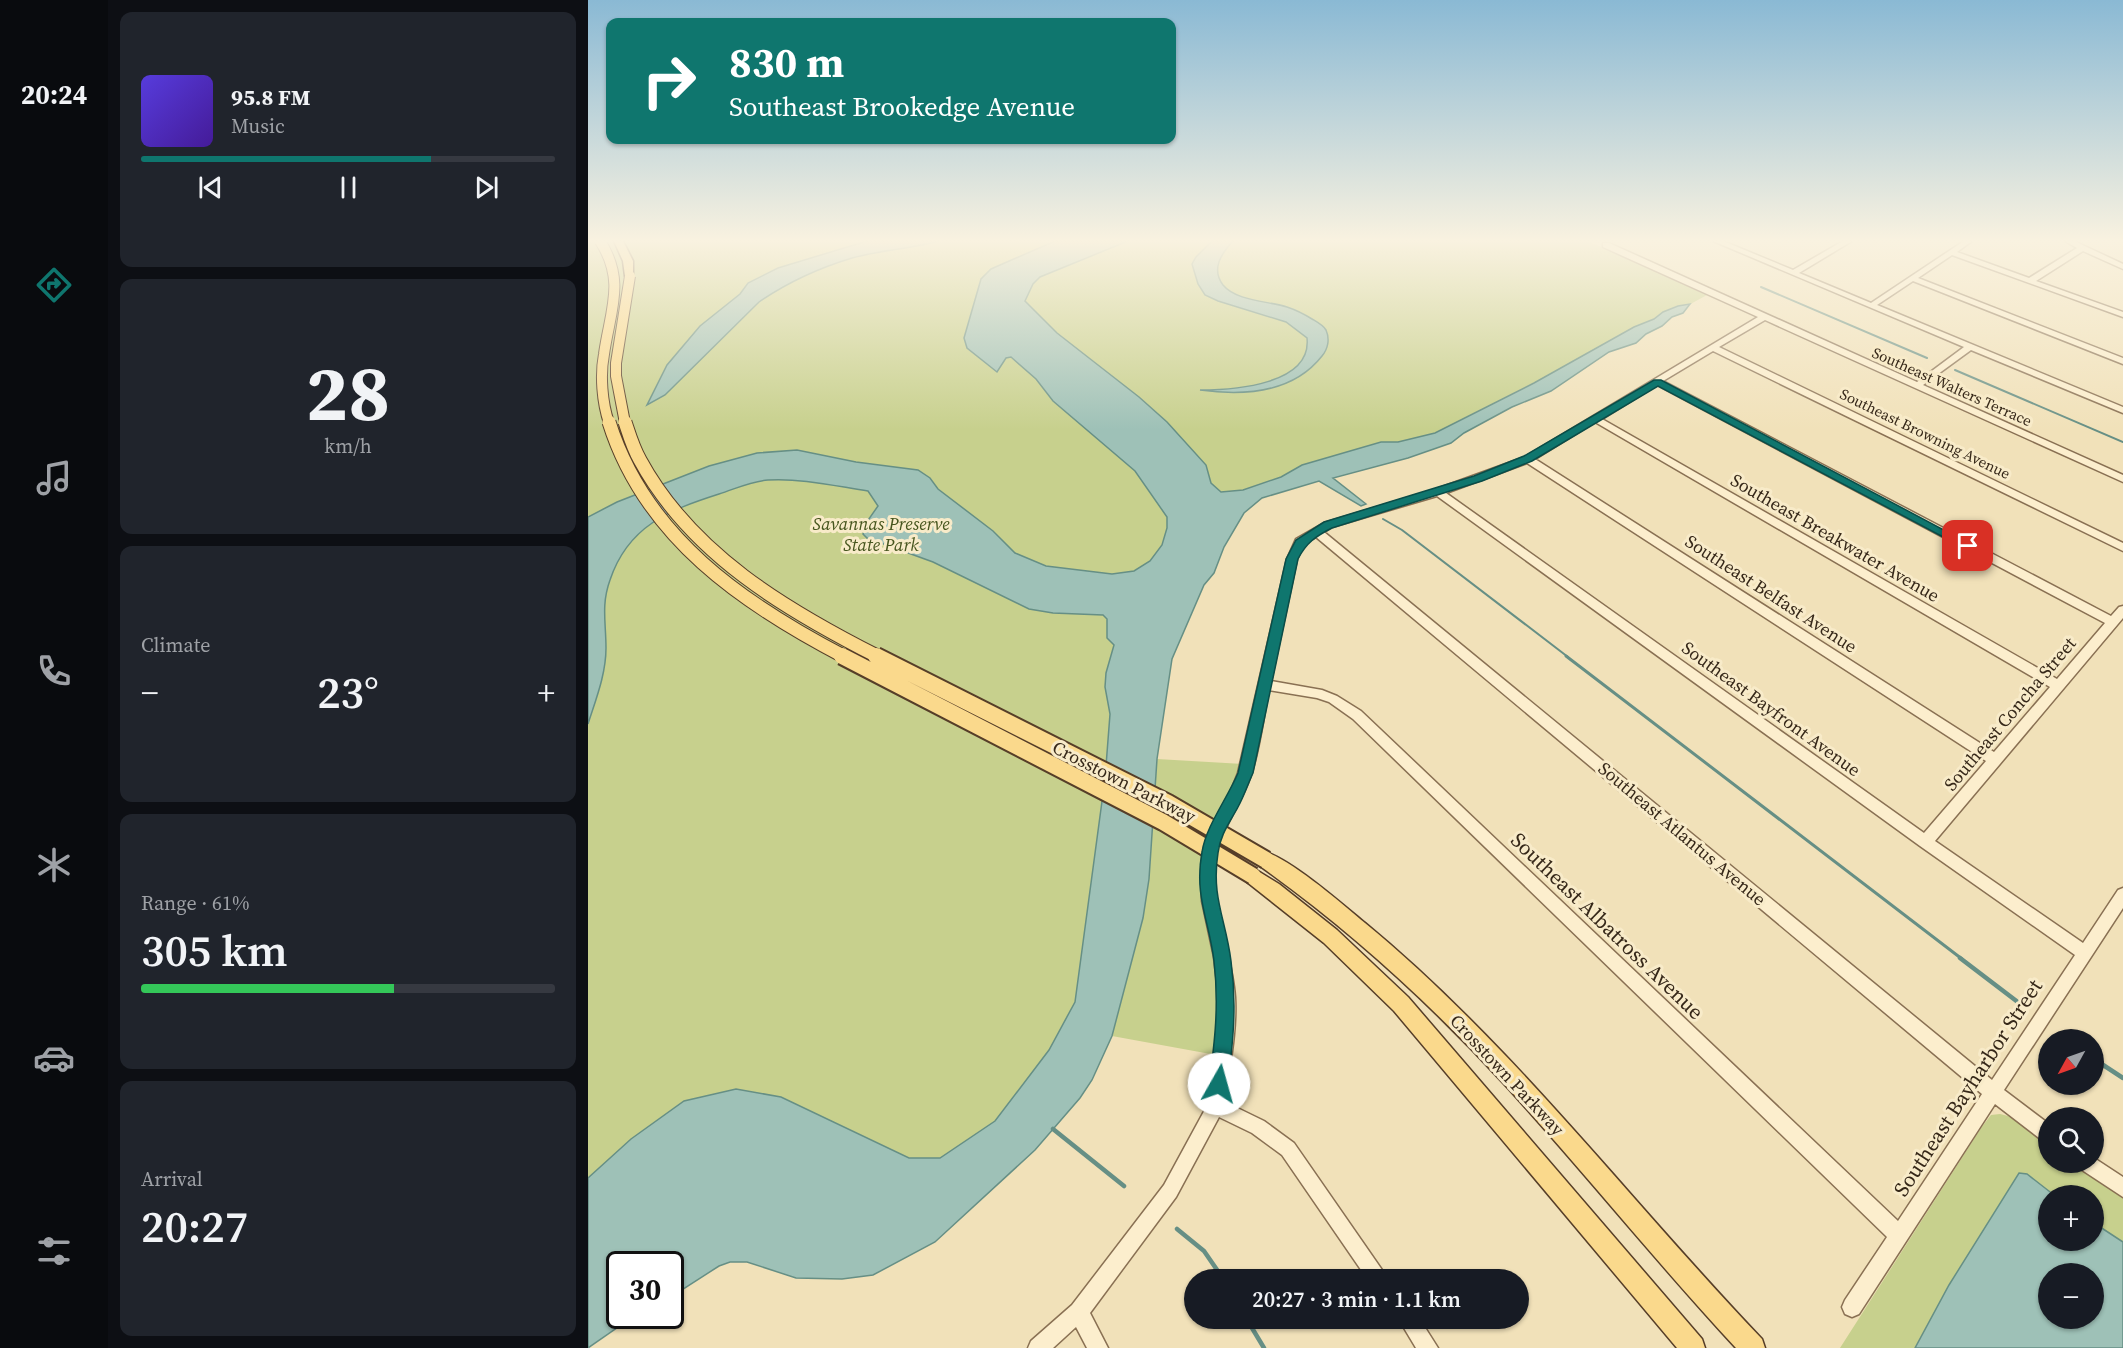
<!DOCTYPE html>
<meta charset="utf-8">
<style>
:root{--surface:#171b24;--page:#20242c;--text:#f1f3f6;--muted:#9ea1a6;--line:#363941;--accent:#0f766e}
body{margin:0;font-family:"Source Serif 4",serif;background:var(--page);color:var(--text);height:100vh;display:flex;flex-direction:column;font-size:22px;white-space:nowrap}
*{box-sizing:border-box;margin:0}
p{font-size:20px;color:var(--muted)}
.icon{flex:none;width:33px;height:33px;fill:none;stroke:currentColor;stroke-width:2;stroke-linecap:round;stroke-linejoin:round}
.map{position:relative;flex:1;overflow:hidden}
.sheet{display:flex;flex-direction:column;gap:12px;padding:12px;background:#0d0f14;width:480px}
.sheet>*{flex:none}
.hud{position:absolute;left:18px;top:18px;width:570px;height:126px;border-radius:12px;box-shadow:0 2px 4px #0004;background:#0f766e;color:#fff;overflow:hidden}
.needle{width:39px;rotate:230deg}
.buttons{position:absolute;left:1450px;top:1029px;display:grid;gap:12px}
.buttons a{display:grid;place-items:center;width:66px;height:66px;border-radius:50%;background:var(--surface);box-shadow:0 2px 4px #0004;font-size:30px}
.speed{position:absolute;left:18px;top:1251px;display:flex;gap:12px;font-size:30px;font-weight:700;text-align:center}
.speed>*{display:grid;place-content:center;width:78px;height:78px;border-radius:50%;background:var(--surface);box-shadow:0 2px 4px #0004;line-height:1}
.speed .limit{border:3px solid #111;border-radius:9px;background:#fff;color:#111}
.pin{position:absolute;display:grid;place-items:center;width:51px;height:51px;color:#fff;margin:-26px;border-radius:12px;box-shadow:0 3px 9px #0006}
.me{position:absolute;width:66px;margin:-33px;rotate:7deg;stroke-linejoin:round;filter:drop-shadow(0 0 4px #0008)}
.turn{display:flex;align-items:center;gap:21px;height:126px;padding:0 24px;font-size:27px}
.turn .icon{width:78px;height:78px;stroke-width:2.5}
.turn b{display:block;font-size:42px;line-height:51px}
.big{font-size:45px;font-weight:600;line-height:1.1}
.sheet .card{flex:1;display:flex;flex-direction:column;justify-content:center;gap:9px;min-width:0;padding:0 21px;border-radius:12px;background:var(--page)}
.sheet .dial{align-items:center;gap:0}
.dial b{font-size:78px;line-height:1}
.song{display:flex;align-items:center;gap:18px}
.cover{width:72px;height:72px;border-radius:9px;background:linear-gradient(135deg,hsl(250 70% 55%),hsl(260 70% 35%))}
.played{height:6px;border-radius:3px;background:linear-gradient(90deg,var(--accent) 70%,var(--line) 70%)}
.keys{display:flex;justify-content:space-around;direction:ltr}
.heat{display:flex;justify-content:space-between;align-items:center;font-size:33px;direction:ltr}
.charge{height:9px;border-radius:4px;background:linear-gradient(90deg,#34c759 61%,var(--line) 0)}
.trip{position:absolute;left:596px;top:1269px;width:345px;height:60px;border-radius:30px;background:var(--surface);box-shadow:0 2px 4px #0004;font-weight:600;line-height:60px;text-align:center}
main{display:flex;flex:1;min-height:0}
.tabs{display:flex;flex-direction:column;width:108px;justify-content:space-around;align-items:center;background:#090b0e;color:var(--muted)}
.tabs .icon{width:42px;height:42px}
.tabs .on{color:var(--accent)}
.tabs b{font-size:27px;color:var(--text)}
.map>svg:first-child{display:block}
.green{fill:#c7d08d;fill-rule:evenodd}
.water{fill:#9ec1b7;stroke:#668f85;stroke-width:1.5;fill-rule:evenodd}
.lines{fill:none;stroke-linecap:round;stroke-linejoin:round}
.stream-far2{stroke:#668f85;stroke-width:2}
.stream-far1{stroke:#668f85;stroke-width:3}
.stream{stroke:#668f85;stroke-width:4.5}
.minor-casing{stroke:#897053;stroke-width:3}
.major-casing{stroke:#563e28;stroke-width:3}
.minor{fill:#fceecd;fill-rule:evenodd}
.major{fill:#fad98c;fill-rule:evenodd}
.major-bridge-far2-casing{stroke:#563e28;stroke-width:12;stroke-linecap:butt}
.major-bridge-far1-casing{stroke:#563e28;stroke-width:15;stroke-linecap:butt}
.major-bridge-casing{stroke:#563e28;stroke-width:20;stroke-linecap:butt}
.major-bridge-far2{stroke:#fad98c;stroke-width:10}
.major-bridge-far1{stroke:#fad98c;stroke-width:13}
.major-bridge{stroke:#fad98c;stroke-width:16}
.route{fill:#0f766e;stroke:#0a4d48;stroke-width:1.5}
.labels{text-anchor:middle;stroke-width:6;stroke-linejoin:round;paint-order:stroke}
.far-street-label{font-size:15px;fill:#362819;stroke:#f8ebc9}
.park-label{font-size:18px;font-style:italic;fill:#46551e;stroke:#f8ebc9}
.street-label{font-size:18px;fill:#362819;stroke:#f8ebc9}
.near-street-label{font-size:21px;fill:#362819;stroke:#f8ebc9}
</style>
<main>
<nav class="tabs">
<b>20:24</b>
<svg class="icon on" aria-label="directions" viewBox="0 0 24 24"><path d="M12 3l9 9-9 9-9-9zM9 14v-3h6M13 9l2 2-2 2"/></svg>
<svg class="icon" aria-label="music" viewBox="0 0 24 24"><path d="M9 18V5l10-2v13"/><circle cx="6" cy="18" r="3"/><circle cx="16" cy="16" r="3"/></svg>
<svg class="icon" aria-label="phone" viewBox="0 0 24 24"><path d="M5 4h4l2 5-3 2q2 4 5 5l2-3 5 2v4C11 20 4 13 5 4z"/></svg>
<svg class="icon" aria-label="climate" viewBox="0 0 24 24"><path d="M12 3v18M4 7l16 10M4 17L20 7"/></svg>
<svg class="icon" aria-label="car" viewBox="0 0 24 24"><path d="M5 17H2v-5l4-1 3-4h7l3 4 3 1v5h-3M9 17h6M6 11h13"/><circle cx="7" cy="17" r="2"/><circle cx="17" cy="17" r="2"/></svg>
<svg class="icon" aria-label="filters" viewBox="0 0 24 24"><path d="M4 7h16M4 17h16"/><circle cx="9" cy="7" r="2"/><circle cx="15" cy="17" r="2"/></svg>
</nav>
<section class="sheet">
<div class="card">
<div class="song"><i class="cover"></i><div><b>95.8 FM</b><p>Music</p></div></div>
<div class="played"></div>
<div class="keys"><svg class="icon" aria-label="previous" viewBox="0 0 24 24"><path d="M18 5L8 12l10 7zM5 5v14"/></svg><svg class="icon" aria-label="pause" viewBox="0 0 24 24"><path d="M8 5v14M16 5v14"/></svg><svg class="icon" aria-label="next" viewBox="0 0 24 24"><path d="M6 5l10 7-10 7zM19 5v14"/></svg></div>
</div>
<div class="card dial"><b>28</b><p>km/h</p></div>
<div class="card"><p>Climate</p>
<div class="heat"><a>−</a><b class="big">23°</b><a>+</a></div>
</div>
<div class="card"><p>Range · 61%</p><b class="big">305 km</b><div class="charge"></div></div>
<div class="card"><p>Arrival</p><b class="big">20:27</b></div>
</section>
<div class="map">
<svg width="1535" height="1348" viewBox="0 0 1535 1348">
<rect width="100%" height="100%" fill="#f1e1b9"/>
<path class="green" d="M0,241H1000L1119,295L884,423L624,505L477,1078L378,1175L190,1186L0,1273Z
M569,759L655,764L622,841L627,950L632,1008L628,1055L524,1036L555,918L561,879Z
M1412,1114L1424,1117L1461,1145V1162L1485,1163L1535,1197V1348H1252L1393,1128L1403,1115ZM1461,1196H1506V1240H1461ZM1461,1274H1506V1318H1461Z"/>
<path class="water" d="M279,241H351C323,249 293,250 264,258C231,268 200,282 171,302L77,395L59,405L79,365L112,326L152,294L160,283L190,268Z
M467,241H540L452,277L445,284L437,301L469,333L551,397L579,422L618,465L623,483L633,492L655,490L693,477L714,465L793,442H810L847,433L946,383L1046,327L1066,319L1075,312L1090,306L1102,304L1095,313L1084,317L1074,326L1058,334L1048,343L1021,352L963,391L924,407L876,433L863,443L820,458L745,478L778,504L773,506L731,481L674,498L656,513L636,547L626,573L616,585L584,659L569,759L561,879L555,918L524,1036L504,1080L492,1098L447,1150L347,1242L285,1275L254,1279L208,1278L159,1262H142L131,1266L83,1297L82,1264H32V1316H46L0,1348V1178L43,1139L96,1101L148,1089L193,1097L321,1158H352L407,1121L461,1050L487,1002L517,779L522,714L517,687L518,673L526,645L519,638V619L515,615L465,613L441,609L345,562L279,538L275,534L278,523L290,506L280,491C247,486 213,478 180,480C163,481 147,489 131,494C81,510 40,526 22,580C13,605 18,623 18,648C18,674 8,699 0,724V517L29,502L121,466L169,453L209,450L268,462L330,470L342,478L350,489L405,531L427,553L458,566L524,574L546,571L562,561L574,545L579,528V517L547,471L465,401L448,379L423,357L418,358L409,372L379,348L376,338L393,279L403,269Z
M624,241H645C633,254 623,269 635,285C648,301 680,301 699,307C708,310 716,314 724,319C729,322 735,325 738,330C742,339 740,349 734,356C705,393 655,396 612,390C645,390 724,385 719,338L698,322L630,301L617,295L610,284L604,264L608,257Z
M1431,1173L1439,1174L1466,1195L1461,1196V1240H1506V1223L1535,1242V1348H1327L1361,1285ZM1461,1274H1506V1318H1461Z"/>
<g class="lines">
<path class="stream-far2" d="M1173,287L1339,358
M1367,370L1535,442
M795,519L814,530L980,657"/>
<path class="stream-far1" d="M978,656L1374,959"/>
<path class="stream" d="M1372,958L1435,1006
M1477,1037L1480,1040
M1506,1059L1535,1078
M465,1129L536,1186
M589,1229L616,1251L636,1280
M658,1318L676,1348"/>
<defs>
<path id="minor" d="M1125,241H1135L1205,270L1255,241H1264L1211,273L1283,303L1376,241H1384L1369,252L1441,278L1489,248L1477,241H1486L1535,264V269L1495,251L1448,281L1535,312V317L1364,255L1330,278L1535,358V364L1325,281L1289,305L1535,407V413L1383,350L1335,385L1535,475V482L1177,320L1131,347L1535,543V551L1125,351L1075,381L1523,616L1531,607L1535,606V618L1347,841L1495,943L1530,890L1535,888V908L1416,1090L1461,1124V1144L1455,1141L1407,1104L1271,1314L1264,1317L1257,1314L1254,1307L1257,1300L1299,1237L765,719L741,702L729,698L681,690C675,718 672,748 663,775C651,809 630,831 627,867C624,911 644,954 647,997C649,1032 641,1068 637,1102L676,1121L706,1143L801,1280H780L694,1155L664,1133L631,1117L588,1197L502,1313L520,1348H499L488,1327L465,1348H440L443,1341L484,1305L576,1185L620,1104L631,1019V998L626,957L614,901L613,871L615,850L621,831L640,798L650,773L699,559L708,539L736,523L846,490L937,457L1170,317L1015,247V243H1021L1329,382L1376,347ZM1069,385L1517,623L1469,679L1014,419ZM1007,422L1462,687L1406,752L947,459ZM939,463L1398,761L1336,833L858,493ZM849,496L1332,846L1487,955L1404,1080L736,532L744,527ZM728,537L1394,1094L1310,1221L773,711L749,696L734,690L683,681L709,559L716,544Z
M1506,1158L1535,1177V1197L1491,1168L1488,1162H1506Z
M810,1318H831L850,1348H828Z"/>
<path id="major" d="M26,241H35L45,261V278L37,276L35,261Z
M678,852C706,862 753,903 777,923C926,1046 1041,1200 1174,1339L1177,1348H1148C1069,1263 996,1172 918,1086C843,1004 762,930 672,866L669,860L672,854Z
M665,868L691,884L749,930L820,997L1114,1339L1117,1348H1089L806,1011L736,943L659,882L656,876L659,870Z"/>
</defs>
<use href="#minor" class="minor-casing"/>
<use href="#major" class="major-casing"/>
<use href="#minor" class="minor"/>
<use href="#major" class="major"/>
<defs>
<path id="major-bridge-far2" d="M12,241C38,281 22,311 16,354C12,375 14,402 21,423
M37,423L28,376V363L42,276"/>
<path id="major-bridge-far1" d="M21,422C57,537 155,604 257,657
M37,422C41,434 45,448 52,460C103,554 198,610 291,657"/>
<path id="major-bridge" d="M254,656L575,822L665,876
M288,656L580,803L678,860"/>
</defs>
<use href="#major-bridge-far2" class="major-bridge-far2-casing"/>
<use href="#major-bridge-far1" class="major-bridge-far1-casing"/>
<use href="#major-bridge" class="major-bridge-casing"/>
<use href="#major-bridge-far2" class="major-bridge-far2"/>
<use href="#major-bridge-far1" class="major-bridge-far1"/>
<use href="#major-bridge" class="major-bridge"/>
</g>
<linearGradient id="sky" x2="0" y2="1"><stop stop-color="#8ab9d4"/><stop offset="0.56" stop-color="#f9f2e0"/><stop offset="1" stop-color="#f9f2e0" stop-opacity="0"/></linearGradient>
<rect width="1535" height="430" fill="url(#sky)"/>
<path class="route" d="M1066,380H1073L1386,546L1380,550L1376,548L1070,386L944,461L894,481L744,528C728,536 718,543 710,559L665,773C660,784 656,796 650,807C642,822 632,835 630,853C623,897 638,920 643,961C649,1005 645,1041 640,1084L637,1091L631,1094L624,1091L621,1084C627,1041 631,1005 626,961C621,920 606,896 614,852C618,826 639,799 650,773L698,559L708,540L736,522L886,476L936,456Z"/>
<g class="labels">
<g class="far-street-label">
<text transform="translate(1364 387) rotate(24)" y="5">Southeast Walters Terrace</text>
<text transform="translate(1337 434) rotate(26)" y="5">Southeast Browning Avenue</text>
</g>
<g class="park-label">
<text x="293" y="530">Savannas Preserve<tspan x="293" dy="21">State Park</tspan></text>
</g>
<g class="street-label">
<text transform="translate(1247 538) rotate(30)" y="6">Southeast Breakwater Avenue</text>
<text transform="translate(1183 594) rotate(33)" y="6">Southeast Belfast Avenue</text>
<text transform="translate(1183 709) rotate(36)" y="6">Southeast Bayfront Avenue</text>
<text transform="translate(1422 714) rotate(-50)" y="6">Southeast Concha Street</text>
<text transform="translate(536 782) rotate(27)" y="6">Crosstown Parkway</text>
<text transform="translate(1094 834) rotate(40)" y="6">Southeast Atlantus Avenue</text>
<text transform="translate(919 1075) rotate(47)" y="6">Crosstown Parkway</text>
</g>
<g class="near-street-label">
<text transform="translate(1019 926) rotate(44)" y="7">Southeast Albatross Avenue</text>
<text transform="translate(1380 1088) rotate(-57)" y="7">Southeast Bayharbor Street</text>
</g>
</g>
</svg>
<div class="buttons">
<a><svg class="needle" viewBox="-14 -14 28 28"><path d="M0-13l5 13h-10z" fill="#e53935"/><path d="M0 13l5-13h-10z" fill="#9ea1a6"/></svg></a>
<a><svg class="icon" aria-label="search" viewBox="0 0 24 24"><circle cx="10" cy="10" r="6"/><path d="M15 15l6 6"/></svg></a>
<a>+</a>
<a>−</a>
</div>
<div class="speed"><div class="limit">30</div></div>
<div class="pin" style="left:1380px;top:546px;background:#d93025"><svg class="icon" aria-label="arrive" viewBox="0 0 24 24"><path d="M6 21V4h12l-3 4 3 4H6"/></svg></div>
<svg class="me" style="left:631px;top:1084px" viewBox="-20 -20 40 40"><circle r="19" fill="#fff"/><path d="M0-13L10 11 0 6-10 11z" fill="#0f766e"/></svg>
<div class="trip">20:27 · 3 min · 1.1 km</div>
<div class="hud">
<div class="turn"><svg class="icon" aria-label="right" viewBox="0 0 24 24"><path d="M7 20v-9h11M14 6l5 5-5 5"/></svg><div><b>830 m</b>Southeast Brookedge Avenue</div></div>
</div>
</div>
</main>
